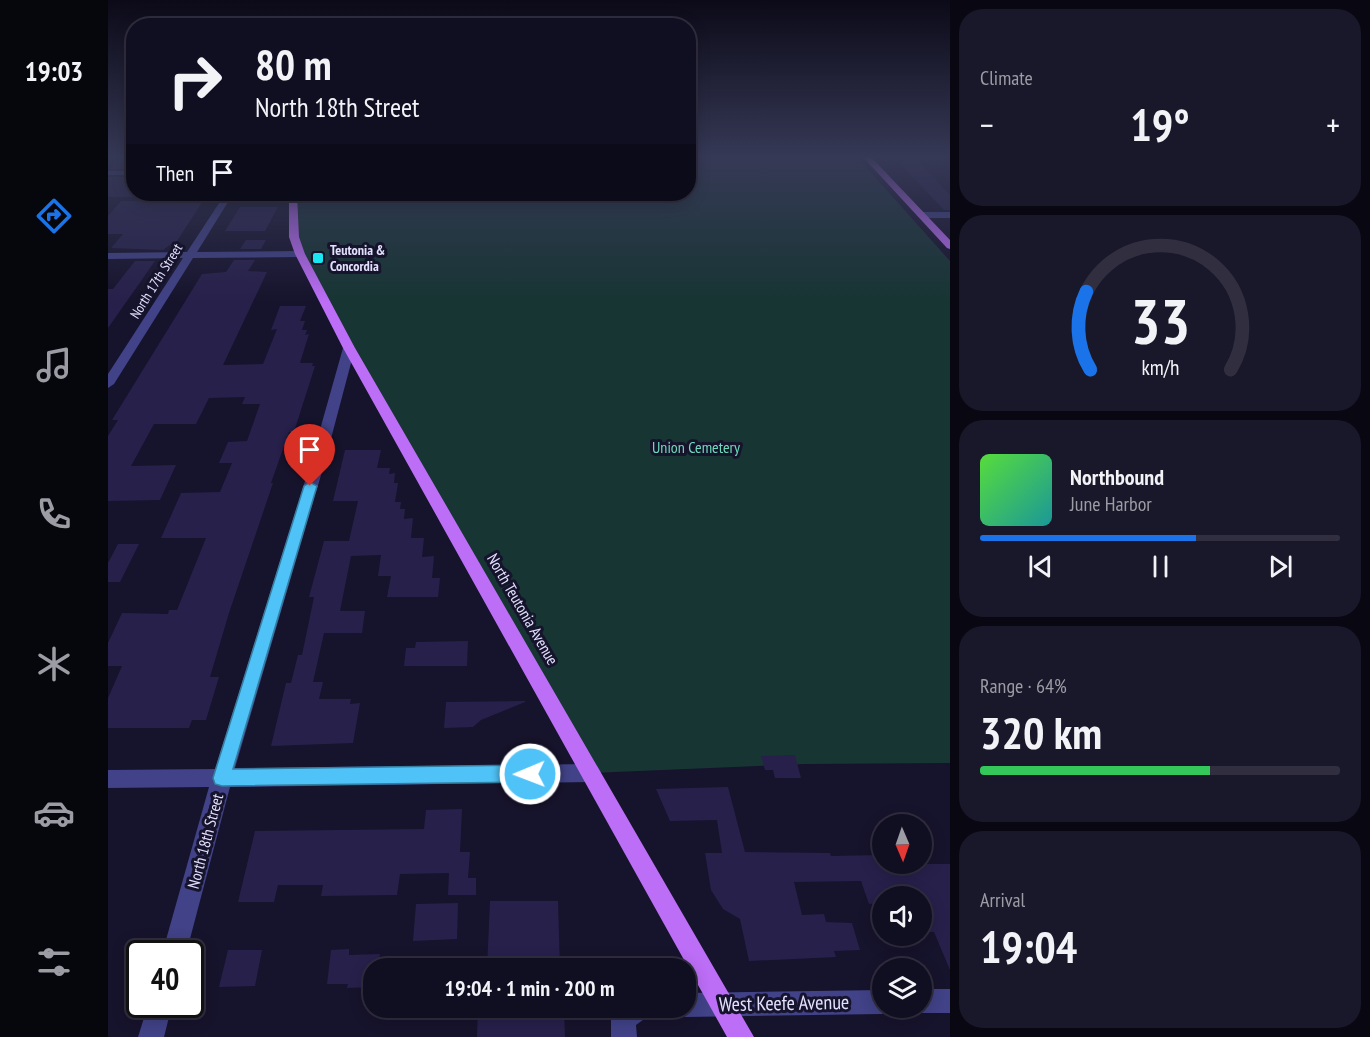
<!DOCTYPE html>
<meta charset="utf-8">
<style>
:root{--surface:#100e21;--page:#19172a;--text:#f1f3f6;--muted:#9c9ca5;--line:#302e3f;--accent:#1a73e8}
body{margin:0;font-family:"PT Sans Narrow",sans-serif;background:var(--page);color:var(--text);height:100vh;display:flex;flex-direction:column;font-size:22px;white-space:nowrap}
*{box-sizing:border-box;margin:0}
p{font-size:20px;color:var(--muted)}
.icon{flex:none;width:33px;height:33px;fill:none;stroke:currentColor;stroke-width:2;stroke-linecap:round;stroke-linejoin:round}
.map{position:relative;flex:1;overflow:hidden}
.sheet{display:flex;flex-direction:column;gap:9px;padding:9px;background:#090812;width:420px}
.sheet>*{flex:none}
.hud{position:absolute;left:18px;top:18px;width:570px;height:183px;border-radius:24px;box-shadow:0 3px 15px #0003,0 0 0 2px var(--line);background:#100e21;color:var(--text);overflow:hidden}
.needle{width:39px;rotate:178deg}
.fabs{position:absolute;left:764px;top:814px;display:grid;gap:12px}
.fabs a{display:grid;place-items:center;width:60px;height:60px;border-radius:50%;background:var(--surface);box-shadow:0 3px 15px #0003,0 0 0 2px var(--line);font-size:30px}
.speed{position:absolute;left:18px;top:940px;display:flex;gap:12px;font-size:30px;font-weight:700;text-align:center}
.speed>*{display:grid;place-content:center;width:78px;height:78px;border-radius:50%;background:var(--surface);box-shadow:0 3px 15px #0003,0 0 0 2px var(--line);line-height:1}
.speed .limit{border:3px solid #111;border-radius:9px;background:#fff;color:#111}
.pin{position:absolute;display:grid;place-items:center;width:51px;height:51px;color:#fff;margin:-62px -26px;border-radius:50% 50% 50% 0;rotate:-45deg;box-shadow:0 0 6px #0007}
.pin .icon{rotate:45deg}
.me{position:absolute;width:66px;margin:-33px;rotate:269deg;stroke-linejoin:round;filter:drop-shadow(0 0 4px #0008)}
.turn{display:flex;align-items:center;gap:21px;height:126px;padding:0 30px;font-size:27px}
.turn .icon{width:78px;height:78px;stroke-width:2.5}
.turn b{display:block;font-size:42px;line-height:51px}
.then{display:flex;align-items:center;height:57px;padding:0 30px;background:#0003;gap:12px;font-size:22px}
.big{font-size:45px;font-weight:700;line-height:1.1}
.sheet .card{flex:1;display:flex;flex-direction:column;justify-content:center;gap:9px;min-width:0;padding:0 21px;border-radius:24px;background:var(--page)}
.sheet .dial{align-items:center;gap:0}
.dial svg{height:156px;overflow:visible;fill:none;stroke:var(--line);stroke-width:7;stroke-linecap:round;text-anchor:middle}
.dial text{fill:var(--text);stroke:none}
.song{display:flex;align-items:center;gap:18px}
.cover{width:72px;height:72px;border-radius:9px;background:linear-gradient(135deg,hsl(110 70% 55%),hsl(180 70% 35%))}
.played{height:6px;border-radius:3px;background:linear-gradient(90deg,var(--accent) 60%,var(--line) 60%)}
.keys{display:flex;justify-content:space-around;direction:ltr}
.heat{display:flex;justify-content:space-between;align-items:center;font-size:33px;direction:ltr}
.charge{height:9px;border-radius:4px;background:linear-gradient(90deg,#34c759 64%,var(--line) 0)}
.trip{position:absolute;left:255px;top:958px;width:333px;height:60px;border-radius:24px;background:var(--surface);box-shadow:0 3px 15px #0003,0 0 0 2px var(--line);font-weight:700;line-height:60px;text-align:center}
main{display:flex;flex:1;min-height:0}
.dock{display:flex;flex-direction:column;width:108px;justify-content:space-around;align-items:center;background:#06060d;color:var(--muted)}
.dock .icon{width:42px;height:42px}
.dock .on{color:var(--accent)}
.dock b{font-size:27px;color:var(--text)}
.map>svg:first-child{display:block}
.green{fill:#173533}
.building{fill:#27204b}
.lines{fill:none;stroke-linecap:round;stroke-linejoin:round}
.minor{fill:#414287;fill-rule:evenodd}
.major{fill:#bc6ef6;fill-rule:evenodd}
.route{fill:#4fc3f7;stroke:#337fa1;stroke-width:1.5}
.poi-dot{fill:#18e7f1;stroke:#16132c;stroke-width:2}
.labels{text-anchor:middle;stroke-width:6;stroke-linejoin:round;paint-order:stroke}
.far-poi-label{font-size:14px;font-weight:bold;fill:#e2e0fd;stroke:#16132c;text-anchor:start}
.far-street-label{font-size:14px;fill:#e2e0fd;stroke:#16132c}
.park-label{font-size:16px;fill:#6edbba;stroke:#16132c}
.street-label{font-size:16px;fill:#e2e0fd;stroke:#16132c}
.near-street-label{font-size:20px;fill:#e2e0fd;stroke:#16132c}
</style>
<main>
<nav class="dock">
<b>19:03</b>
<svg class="icon on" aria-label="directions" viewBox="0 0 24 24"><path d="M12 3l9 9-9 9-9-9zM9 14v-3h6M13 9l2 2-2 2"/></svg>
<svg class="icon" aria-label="music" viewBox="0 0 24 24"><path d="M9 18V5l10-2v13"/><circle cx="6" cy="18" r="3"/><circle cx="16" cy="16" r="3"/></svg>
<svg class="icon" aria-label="phone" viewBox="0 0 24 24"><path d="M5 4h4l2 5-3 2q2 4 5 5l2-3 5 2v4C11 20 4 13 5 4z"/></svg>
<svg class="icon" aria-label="climate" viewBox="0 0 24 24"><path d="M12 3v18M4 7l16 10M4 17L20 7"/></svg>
<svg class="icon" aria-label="car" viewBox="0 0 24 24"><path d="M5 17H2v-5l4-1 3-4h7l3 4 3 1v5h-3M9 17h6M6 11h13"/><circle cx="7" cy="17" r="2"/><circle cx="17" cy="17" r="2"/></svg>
<svg class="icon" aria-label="filters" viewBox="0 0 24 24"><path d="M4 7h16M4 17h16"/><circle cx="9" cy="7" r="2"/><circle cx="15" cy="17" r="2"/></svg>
</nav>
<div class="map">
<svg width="842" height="1037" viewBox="0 0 842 1037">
<rect width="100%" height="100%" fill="#16132c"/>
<path class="green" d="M581,157H749L842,261V763L696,764L483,773L192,254L185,213V194H580Z"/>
<path class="building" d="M14,157H26V169H2Z
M786,157H806L842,195V210H836Z
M0,177H26V197H0Z
M71,195H99L67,244H63L55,250L3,248L15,234H0V216L13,201H67Z
M132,207H170L157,231H117Z
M138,240H158L153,249H132Z
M126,260H147L140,271L159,272L115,365L155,364L169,329L163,330L172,306H198L192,321H197L194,330H199L197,335L201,334L192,363H205L204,366H207L186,432H181L163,483H165L121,613L102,677H111L98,720H84L81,728H0V698L14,666H0V643L14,613L60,614L61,610H69L98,538H53L73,493L112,492L124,463H111L120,442L139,441L152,404H134L137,397L101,398L88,424H46L23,466L68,465L52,500L0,501V436L10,420H4L94,274L118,272Z
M27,261H47L0,328V289H5Z
M237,450H273L269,468H282L281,474L287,473L286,483H290L287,502H293L292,509H297L296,519L305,518L303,538H316L314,557L326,556L324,578H332L330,597H279L283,576H270L273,555L243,556L232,611H257L254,633H216L205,682H215L211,699H243L242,704L252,703L245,743L163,746L178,683H183L190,655H194L206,597H201L216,541H241L250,501H225Z
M10,544H31L12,582H0V563Z
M360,641L359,666H296L298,648H307L308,642Z
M338,702L417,701V702L373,720L365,727L336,728Z
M687,755L693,778H667L665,770H657L653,756Z
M620,787L637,852L722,853L723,856L774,855V864H842V970L826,932H818L813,918V897H774V903L761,904L753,881L686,882L694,915L716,914L718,922L744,923L752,950L726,951L728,957L641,961L632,919L615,909L603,890L597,853H614L609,820L562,821L548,789Z
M354,809L352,852H362L360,878H368V895H340L341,873L292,874L289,895L213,896L215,885H170L166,902H130L147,831L316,829L318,810Z
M382,901H450L452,969H379Z
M350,903L349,939L305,941L308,904Z
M241,949V955L272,954L270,969H266V987L239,988L240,984H219L223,950Z
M120,950H154L147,986L111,987Z
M370,1008H456L457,1037H369Z"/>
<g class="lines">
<path class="minor" d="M0,171H26V175H0Z
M117,194H125L89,252L192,251L197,254L192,257L85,258L6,384L0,388V374L75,258L0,259V253L79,252Z
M842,212V218H813L809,215L813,212Z
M241,345L247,348L216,465L127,768L483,764L490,767L493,773L490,779L483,782L122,787L78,954H54L101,787L0,788V770L107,769L202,465L235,348Z
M813,989H842V1013H813L804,1010V1008H813Z
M774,990V1008H784L774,1014L578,1017L569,1014L567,1008H578V993Z
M40,1005H64L56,1037H30Z
M509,1008H542L539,1017L528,1025L529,1037H503V1019Z"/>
<path class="major" d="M755,157H763L842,240V249L839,248Z
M181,194H189L191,237L197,254L247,348L646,1037H619L235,348L187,254L181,237Z"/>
</g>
<linearGradient id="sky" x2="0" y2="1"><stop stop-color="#0c0a18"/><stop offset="0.52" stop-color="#363956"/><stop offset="1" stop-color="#363956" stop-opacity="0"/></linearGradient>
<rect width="842" height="302" fill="url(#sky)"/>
<path class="route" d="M202,482L209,486L125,769L422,765L429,768L431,774L429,779L422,782L114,786L107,784L105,778L196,486Z"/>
<rect class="poi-dot" x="204" y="252" width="12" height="12" rx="3"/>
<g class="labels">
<g class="far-poi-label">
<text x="222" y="255">Teutonia &amp;<tspan x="222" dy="16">Concordia</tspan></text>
</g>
<g class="far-street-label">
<text transform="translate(48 281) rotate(-58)" y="5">North 17th Street</text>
</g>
<g class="park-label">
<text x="588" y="453">Union Cemetery</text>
</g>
<g class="street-label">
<text transform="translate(415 609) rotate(60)" y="6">North Teutonia Avenue</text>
<text transform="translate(97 841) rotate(-75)" y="6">North 18th Street</text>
</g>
<g class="near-street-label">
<text transform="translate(676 1003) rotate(-1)" y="7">West Keefe Avenue</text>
</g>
</g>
</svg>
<div class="fabs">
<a><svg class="needle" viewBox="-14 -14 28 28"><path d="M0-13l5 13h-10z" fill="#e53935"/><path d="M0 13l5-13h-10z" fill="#9c9ca5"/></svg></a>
<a><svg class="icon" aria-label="sound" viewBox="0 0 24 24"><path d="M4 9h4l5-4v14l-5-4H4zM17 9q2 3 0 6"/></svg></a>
<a><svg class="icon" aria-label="layers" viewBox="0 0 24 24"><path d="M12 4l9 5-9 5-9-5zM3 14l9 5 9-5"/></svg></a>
</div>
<div class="speed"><div class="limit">40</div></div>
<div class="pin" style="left:202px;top:486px;background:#d93025"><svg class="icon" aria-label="arrive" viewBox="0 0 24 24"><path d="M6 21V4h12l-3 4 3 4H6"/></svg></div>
<svg class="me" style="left:422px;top:774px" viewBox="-20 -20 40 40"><circle r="17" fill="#4fc3f7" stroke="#fff" stroke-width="3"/><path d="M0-11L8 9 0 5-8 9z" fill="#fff"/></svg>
<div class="trip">19:04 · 1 min · 200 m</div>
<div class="hud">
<div class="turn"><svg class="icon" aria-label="right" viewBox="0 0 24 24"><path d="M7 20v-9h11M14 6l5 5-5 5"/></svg><div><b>80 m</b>North 18th Street</div></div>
<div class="then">Then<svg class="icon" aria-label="arrive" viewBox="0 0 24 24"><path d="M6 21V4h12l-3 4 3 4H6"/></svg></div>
</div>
</div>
<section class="sheet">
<div class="card"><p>Climate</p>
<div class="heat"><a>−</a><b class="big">19°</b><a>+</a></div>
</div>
<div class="card dial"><svg viewBox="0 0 100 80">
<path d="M14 69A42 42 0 1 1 86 69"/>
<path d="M14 69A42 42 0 0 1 12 29" stroke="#1a73e8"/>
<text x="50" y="56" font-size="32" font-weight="700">33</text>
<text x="50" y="72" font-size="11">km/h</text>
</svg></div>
<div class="card">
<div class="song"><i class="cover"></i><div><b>Northbound</b><p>June Harbor</p></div></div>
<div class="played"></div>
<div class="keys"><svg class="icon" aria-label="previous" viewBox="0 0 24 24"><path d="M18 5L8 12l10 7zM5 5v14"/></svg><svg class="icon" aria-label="pause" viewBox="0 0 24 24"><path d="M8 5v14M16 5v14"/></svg><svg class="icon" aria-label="next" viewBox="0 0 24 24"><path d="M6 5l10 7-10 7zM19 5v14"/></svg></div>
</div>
<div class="card"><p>Range · 64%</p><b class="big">320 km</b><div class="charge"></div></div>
<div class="card"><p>Arrival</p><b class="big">19:04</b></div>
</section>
</main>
